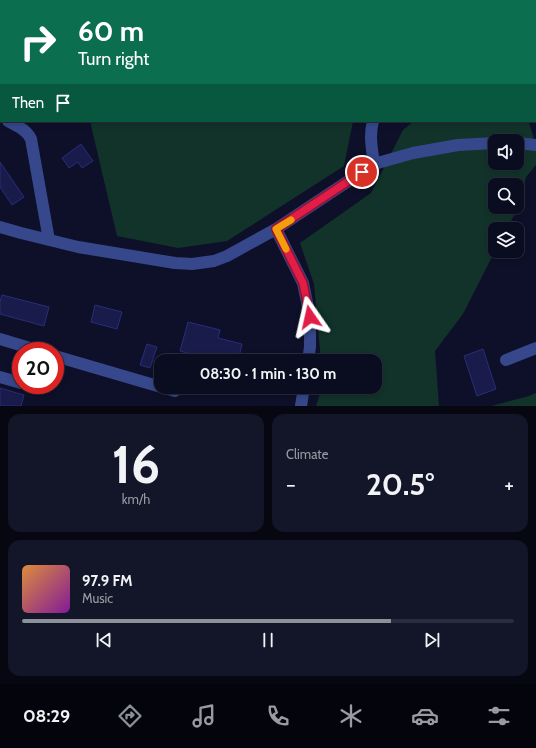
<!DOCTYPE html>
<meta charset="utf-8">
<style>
:root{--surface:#0a0c1f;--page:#131528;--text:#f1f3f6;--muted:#999ba4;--line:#2a2c3d;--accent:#8c9099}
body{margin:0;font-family:Cabin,sans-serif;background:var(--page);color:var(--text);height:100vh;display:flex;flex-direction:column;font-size:15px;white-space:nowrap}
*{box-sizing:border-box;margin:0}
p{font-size:13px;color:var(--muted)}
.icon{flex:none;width:22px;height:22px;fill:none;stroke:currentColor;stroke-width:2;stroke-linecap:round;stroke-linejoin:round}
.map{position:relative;height:406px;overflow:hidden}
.sheet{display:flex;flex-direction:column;gap:8px;padding:8px;background:#060711;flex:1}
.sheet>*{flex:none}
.banner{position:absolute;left:0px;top:0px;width:536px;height:122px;box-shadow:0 2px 6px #0003,0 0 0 1px var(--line);background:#0b6e4f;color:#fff;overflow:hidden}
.controls{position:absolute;left:488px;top:134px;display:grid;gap:8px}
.controls a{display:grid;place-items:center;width:36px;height:36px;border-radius:8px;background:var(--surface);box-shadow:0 2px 6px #0003,0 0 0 1px var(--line);font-size:20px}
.speed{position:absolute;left:12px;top:342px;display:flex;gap:8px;font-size:20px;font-weight:700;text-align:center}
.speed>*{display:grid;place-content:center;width:52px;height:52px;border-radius:50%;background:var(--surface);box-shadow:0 2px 6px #0003,0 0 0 1px var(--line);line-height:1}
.speed .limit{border:6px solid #d22;background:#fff;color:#111}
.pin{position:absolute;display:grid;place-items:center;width:34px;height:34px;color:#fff;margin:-17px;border:2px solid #fff;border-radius:50%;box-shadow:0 1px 4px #0007}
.me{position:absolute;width:44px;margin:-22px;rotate:349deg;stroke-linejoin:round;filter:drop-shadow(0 0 3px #0008)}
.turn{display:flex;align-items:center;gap:14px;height:84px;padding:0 12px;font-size:18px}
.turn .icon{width:52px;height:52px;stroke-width:2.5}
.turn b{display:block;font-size:28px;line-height:34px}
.then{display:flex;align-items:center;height:38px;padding:0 12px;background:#0003;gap:8px;font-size:15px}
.big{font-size:30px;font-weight:700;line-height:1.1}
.sheet .tile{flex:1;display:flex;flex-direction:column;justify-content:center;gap:6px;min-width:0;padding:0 14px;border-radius:12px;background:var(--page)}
.sheet .dial{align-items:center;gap:0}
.dial b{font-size:52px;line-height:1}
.song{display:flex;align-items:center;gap:12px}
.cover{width:48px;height:48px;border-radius:6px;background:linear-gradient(135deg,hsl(30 70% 55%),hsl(290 70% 35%))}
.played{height:4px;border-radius:2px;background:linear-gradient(90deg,var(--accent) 75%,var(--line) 75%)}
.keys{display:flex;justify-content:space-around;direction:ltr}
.heat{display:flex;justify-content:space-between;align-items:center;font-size:22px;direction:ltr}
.sheet .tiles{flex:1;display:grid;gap:8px;grid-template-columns:1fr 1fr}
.tile:last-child{grid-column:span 2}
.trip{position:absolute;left:154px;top:354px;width:228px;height:40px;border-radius:12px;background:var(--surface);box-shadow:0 2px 6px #0003,0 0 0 1px var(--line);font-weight:700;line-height:40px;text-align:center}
.tab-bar{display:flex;height:64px;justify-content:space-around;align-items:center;background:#04050c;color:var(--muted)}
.tab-bar .icon{width:28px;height:28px}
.tab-bar .selected{color:var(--accent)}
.tab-bar b{font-size:18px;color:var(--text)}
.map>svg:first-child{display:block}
.green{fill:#11332a;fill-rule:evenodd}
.building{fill:#191b4b;stroke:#292d79}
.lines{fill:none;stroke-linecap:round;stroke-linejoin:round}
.minor{stroke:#36488b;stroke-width:12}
.route-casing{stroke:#92132f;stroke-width:10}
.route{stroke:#e11d48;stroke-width:7}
.slow{stroke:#f59e0b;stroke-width:7}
</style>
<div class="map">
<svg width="536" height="406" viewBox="0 0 536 406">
<rect width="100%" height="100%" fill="#0e1029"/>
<path class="green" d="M25,0H390V1H25Z
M90,121H353L344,166L227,241L178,248L117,236Z
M414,121H529V123L536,145V165L526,177L520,204L507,229H495V251L463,314L435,351L439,406H316L322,387H375V361H321L314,284L300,243L371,193L403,130ZM495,141H517V163H495ZM495,185H517V207H495Z
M536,393V406H491L529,396Z"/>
<path class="building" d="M81,144L93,161L82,168L78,162L69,168L62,158Z
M0,162L24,197L12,205L0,187Z
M2,295L49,307L44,326L0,314V302Z
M95,305L122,312L117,329L91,322Z
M188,322L220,330L218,338L242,344L238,361H219L180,351Z
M147,344L157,347L150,368L140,365Z
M483,349L496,389L477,396L464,356Z
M0,388L24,395L21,406H0Z"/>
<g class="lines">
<path class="minor" d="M446,1L447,0
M0,7H1
M0,34L1,33
M8,121C17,126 26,129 31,139L49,240
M373,121C369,136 372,149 374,164
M517,143L536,145
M0,227L21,233L78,247L175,263L192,264L214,261L227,256L276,229L374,164L413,153L458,145L495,143
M276,229L303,283L310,317V347L308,361
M0,339L40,351
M55,356L161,387
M506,360L536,348
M0,377L21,383
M162,387L175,391
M301,406L304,387"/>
</g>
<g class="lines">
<defs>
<path id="route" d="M310,317L303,283L276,229L362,172"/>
</defs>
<use href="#route" class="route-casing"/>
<use href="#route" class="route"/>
<path class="slow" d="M286,249L276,229L291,220"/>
</g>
</svg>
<div class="controls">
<a><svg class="icon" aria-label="sound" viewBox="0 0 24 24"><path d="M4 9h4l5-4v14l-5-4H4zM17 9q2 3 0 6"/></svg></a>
<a><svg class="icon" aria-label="search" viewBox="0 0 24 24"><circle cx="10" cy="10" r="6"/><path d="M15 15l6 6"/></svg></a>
<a><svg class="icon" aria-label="layers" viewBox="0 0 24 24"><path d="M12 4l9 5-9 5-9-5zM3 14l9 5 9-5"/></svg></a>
</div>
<div class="speed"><div class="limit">20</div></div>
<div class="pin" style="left:362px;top:172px;background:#d93025"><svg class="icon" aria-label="arrive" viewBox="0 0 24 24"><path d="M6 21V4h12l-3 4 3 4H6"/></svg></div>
<svg class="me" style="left:310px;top:317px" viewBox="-20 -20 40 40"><path d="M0-17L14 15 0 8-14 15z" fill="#e11d48" stroke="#fff" stroke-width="4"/></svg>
<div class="trip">08:30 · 1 min · 130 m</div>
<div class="banner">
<div class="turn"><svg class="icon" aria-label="right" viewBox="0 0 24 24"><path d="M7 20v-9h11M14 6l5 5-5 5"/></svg><div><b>60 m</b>Turn right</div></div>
<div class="then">Then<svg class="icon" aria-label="arrive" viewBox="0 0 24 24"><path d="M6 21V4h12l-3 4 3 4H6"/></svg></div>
</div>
</div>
<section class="sheet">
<div class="tiles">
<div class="tile dial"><b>16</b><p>km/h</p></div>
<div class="tile"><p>Climate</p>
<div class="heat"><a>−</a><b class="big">20.5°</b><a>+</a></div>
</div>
<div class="tile">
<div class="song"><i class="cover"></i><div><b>97.9 FM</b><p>Music</p></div></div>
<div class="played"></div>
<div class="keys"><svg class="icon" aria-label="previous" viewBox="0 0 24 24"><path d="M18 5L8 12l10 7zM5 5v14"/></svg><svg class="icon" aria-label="pause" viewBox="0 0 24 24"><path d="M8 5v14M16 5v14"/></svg><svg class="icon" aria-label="next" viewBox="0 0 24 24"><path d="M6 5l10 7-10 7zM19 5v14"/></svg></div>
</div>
</div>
</section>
<nav class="tab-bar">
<b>08:29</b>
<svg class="icon selected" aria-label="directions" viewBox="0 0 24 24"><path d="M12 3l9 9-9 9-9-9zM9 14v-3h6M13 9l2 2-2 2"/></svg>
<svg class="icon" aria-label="music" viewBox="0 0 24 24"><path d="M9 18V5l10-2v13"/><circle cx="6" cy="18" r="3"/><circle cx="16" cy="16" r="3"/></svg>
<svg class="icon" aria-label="phone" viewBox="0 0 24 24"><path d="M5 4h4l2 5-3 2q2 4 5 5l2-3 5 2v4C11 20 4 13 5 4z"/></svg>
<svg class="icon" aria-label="climate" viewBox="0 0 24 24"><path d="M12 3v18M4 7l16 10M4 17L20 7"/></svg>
<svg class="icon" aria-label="car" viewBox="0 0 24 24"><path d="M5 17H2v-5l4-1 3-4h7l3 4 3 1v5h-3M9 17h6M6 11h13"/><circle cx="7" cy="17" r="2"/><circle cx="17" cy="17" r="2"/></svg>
<svg class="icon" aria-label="filters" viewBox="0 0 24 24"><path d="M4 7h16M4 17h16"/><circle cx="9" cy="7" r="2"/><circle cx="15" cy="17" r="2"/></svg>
</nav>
